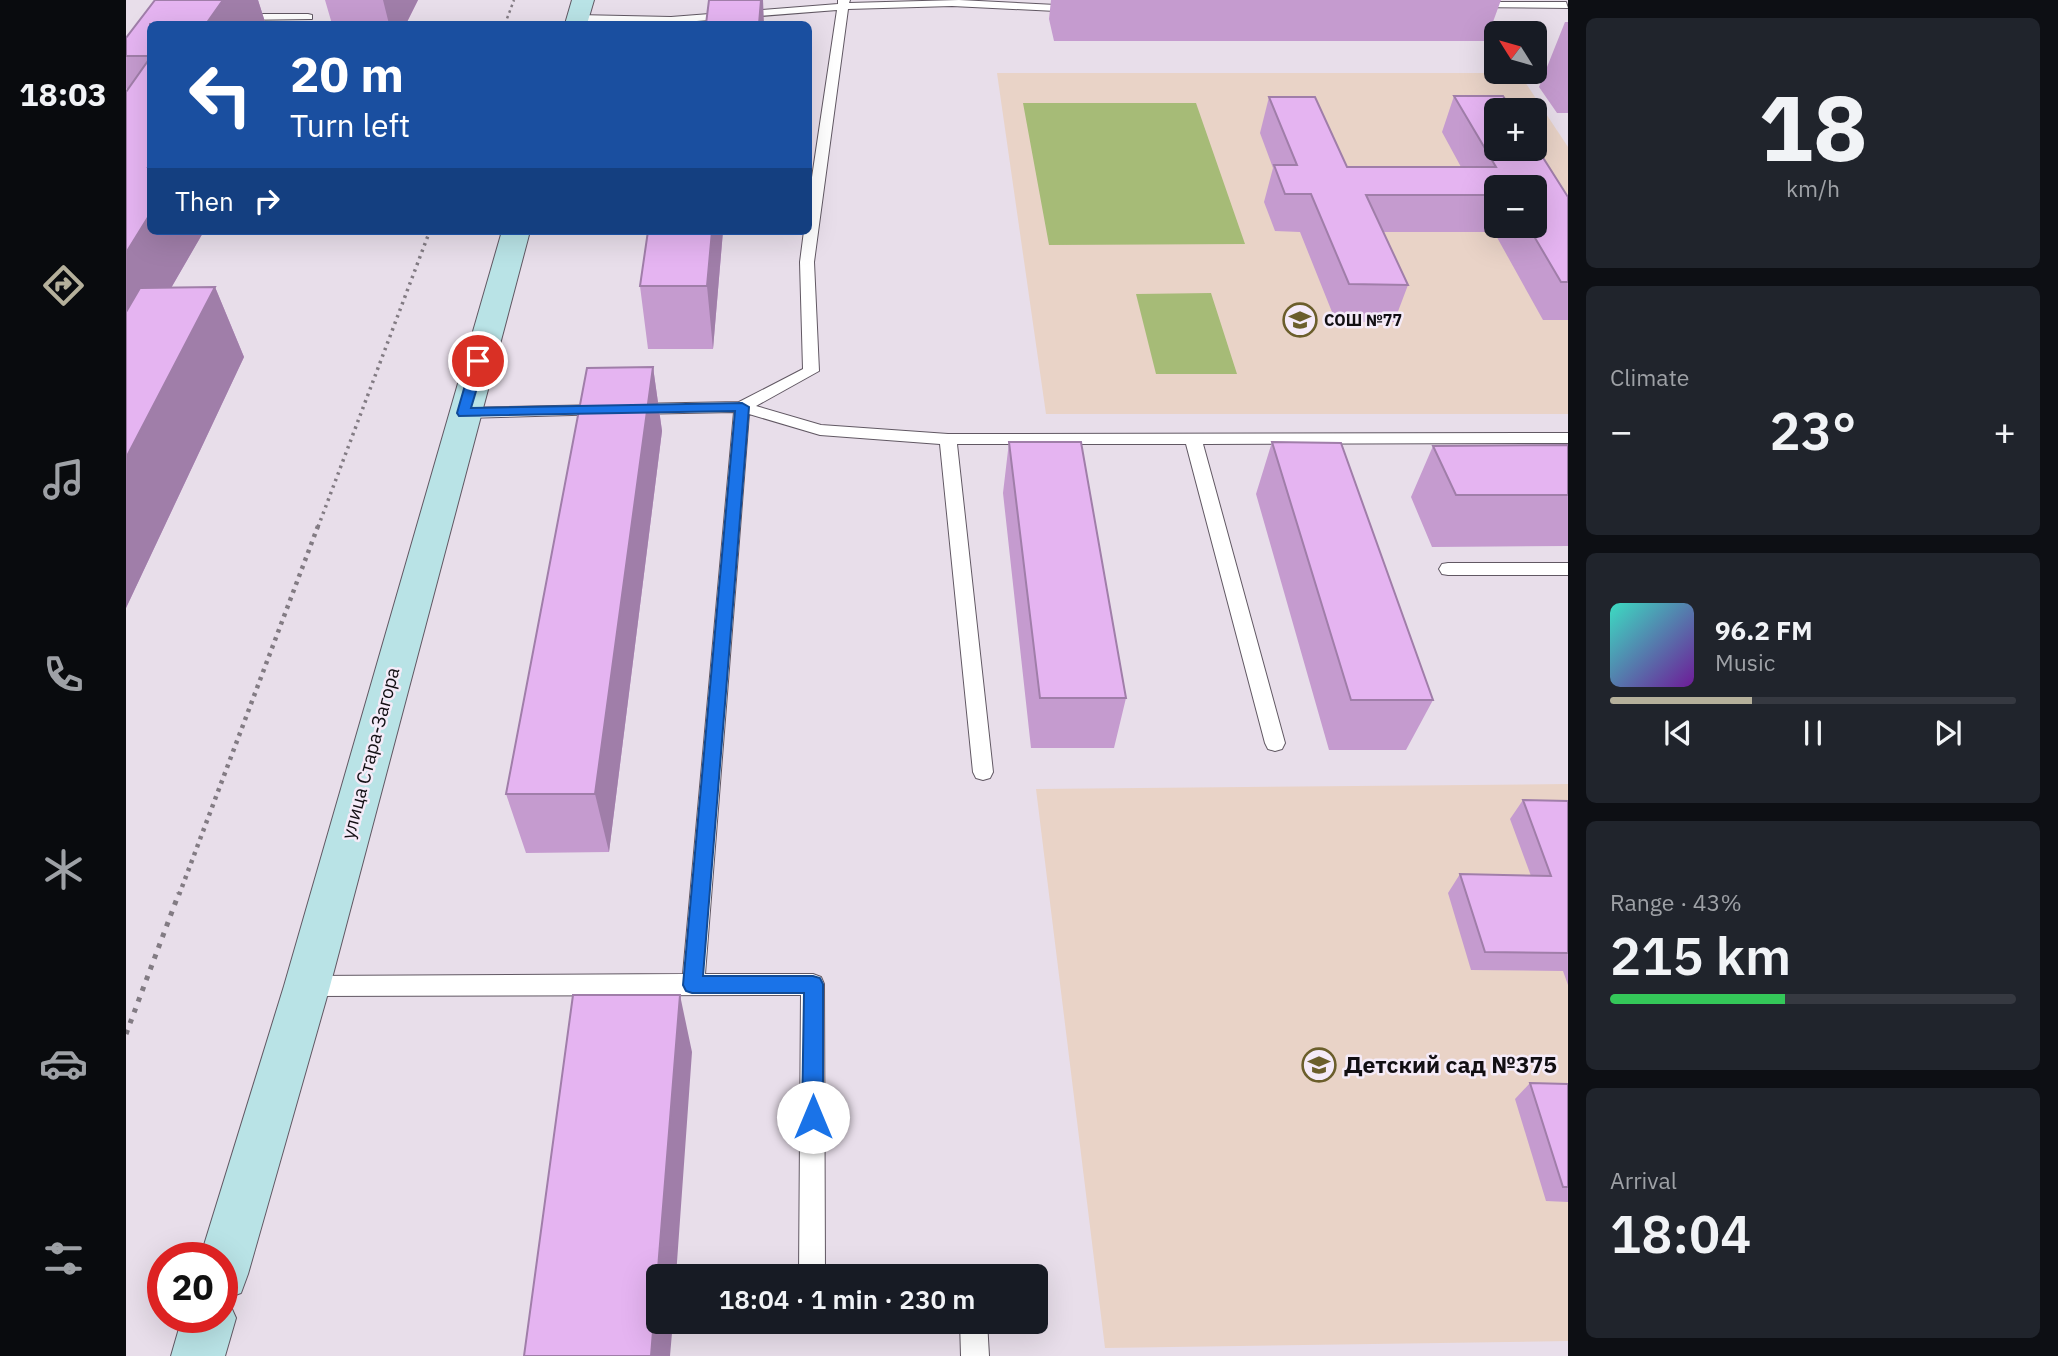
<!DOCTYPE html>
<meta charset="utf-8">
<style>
:root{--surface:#171b24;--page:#20242c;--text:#f1f3f6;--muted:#9ea1a6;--line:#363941;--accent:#b5b09b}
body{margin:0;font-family:"IBM Plex Sans",sans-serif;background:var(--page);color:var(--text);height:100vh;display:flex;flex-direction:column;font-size:26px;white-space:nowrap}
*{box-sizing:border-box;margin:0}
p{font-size:23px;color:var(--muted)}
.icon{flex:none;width:38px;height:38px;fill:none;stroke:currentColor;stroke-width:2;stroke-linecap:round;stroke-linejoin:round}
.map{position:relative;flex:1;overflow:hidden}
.panel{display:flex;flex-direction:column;gap:18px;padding:18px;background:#0d0f14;width:490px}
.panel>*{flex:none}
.banner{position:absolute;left:21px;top:21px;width:665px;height:214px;border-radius:10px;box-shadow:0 7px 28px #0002;background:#1a4fa0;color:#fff;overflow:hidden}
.needle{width:46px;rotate:307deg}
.controls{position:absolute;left:1358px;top:21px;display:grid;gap:14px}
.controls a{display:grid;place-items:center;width:63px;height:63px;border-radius:10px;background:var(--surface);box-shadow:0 7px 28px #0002;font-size:35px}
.speed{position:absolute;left:21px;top:1242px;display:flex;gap:14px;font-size:35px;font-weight:700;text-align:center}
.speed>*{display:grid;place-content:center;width:91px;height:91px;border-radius:50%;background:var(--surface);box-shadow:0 7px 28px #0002;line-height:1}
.speed .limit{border:10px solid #d22;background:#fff;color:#111}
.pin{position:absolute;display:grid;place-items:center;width:60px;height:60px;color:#fff;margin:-30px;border:4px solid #fff;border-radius:50%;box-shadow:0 2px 7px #0007}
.me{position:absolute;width:77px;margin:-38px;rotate:0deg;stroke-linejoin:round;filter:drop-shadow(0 0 5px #0008)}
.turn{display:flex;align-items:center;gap:24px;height:147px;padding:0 28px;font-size:32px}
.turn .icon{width:91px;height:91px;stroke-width:2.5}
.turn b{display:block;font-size:49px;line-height:60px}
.then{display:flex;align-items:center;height:66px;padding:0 28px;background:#0003;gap:14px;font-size:26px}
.big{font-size:52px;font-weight:600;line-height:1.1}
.panel .tile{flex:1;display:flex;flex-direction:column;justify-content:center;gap:10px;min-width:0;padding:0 24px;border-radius:10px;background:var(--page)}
.panel .dial{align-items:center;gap:0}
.dial b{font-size:91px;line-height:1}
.song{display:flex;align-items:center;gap:21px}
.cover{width:84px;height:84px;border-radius:10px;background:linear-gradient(135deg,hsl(170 70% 55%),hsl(280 70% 35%))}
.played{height:7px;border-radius:4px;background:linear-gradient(90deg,var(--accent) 35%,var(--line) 35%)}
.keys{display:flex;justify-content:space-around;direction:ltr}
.heat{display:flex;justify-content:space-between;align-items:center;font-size:38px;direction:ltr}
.charge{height:10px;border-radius:5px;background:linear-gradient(90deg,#34c759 43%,var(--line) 0)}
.trip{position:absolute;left:520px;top:1264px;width:402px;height:70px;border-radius:10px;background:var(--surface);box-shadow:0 7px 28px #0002;font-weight:600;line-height:70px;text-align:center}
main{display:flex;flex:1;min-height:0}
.menu{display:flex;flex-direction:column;width:126px;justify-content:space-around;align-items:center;background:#090b0e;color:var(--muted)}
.menu .icon{width:49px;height:49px}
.menu .selected{color:var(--accent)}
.menu b{font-size:32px;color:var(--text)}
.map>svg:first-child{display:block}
.education{fill:#e9d3c7;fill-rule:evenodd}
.green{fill:#a6bb77}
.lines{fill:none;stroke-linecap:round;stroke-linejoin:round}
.lane-casing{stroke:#615863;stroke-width:2}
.secondary-casing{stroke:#615863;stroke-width:2}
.path-far3{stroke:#827b83;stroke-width:2.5;stroke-dasharray:2.5 3.5;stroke-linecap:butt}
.path-far2{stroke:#827b83;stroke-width:3.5;stroke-dasharray:2.5 4.5;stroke-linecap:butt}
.path-far1{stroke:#827b83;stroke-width:4.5;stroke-dasharray:3.5 5;stroke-linecap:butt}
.path{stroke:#827b83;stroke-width:5;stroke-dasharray:4.5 7;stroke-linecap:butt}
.lane{fill:#fff;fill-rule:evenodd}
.secondary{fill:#b9e3e6;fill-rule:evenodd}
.wall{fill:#c59bcf;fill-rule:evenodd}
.shaded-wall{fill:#a07ea9}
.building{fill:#e5b4f1;stroke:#a07ea9;stroke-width:2}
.route{fill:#1a73e8;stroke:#114b97;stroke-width:2}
.labels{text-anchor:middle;stroke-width:5;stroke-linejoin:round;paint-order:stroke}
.far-poi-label{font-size:16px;font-weight:bold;fill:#120f13;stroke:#f5ebf8;text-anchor:start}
.street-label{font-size:19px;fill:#120f13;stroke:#f5ebf8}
.near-poi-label{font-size:23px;font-weight:bold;fill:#120f13;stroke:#f5ebf8;text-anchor:start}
</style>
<main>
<nav class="menu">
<b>18:03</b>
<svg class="icon selected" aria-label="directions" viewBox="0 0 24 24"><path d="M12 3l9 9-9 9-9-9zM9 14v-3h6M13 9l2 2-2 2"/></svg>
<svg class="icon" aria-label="music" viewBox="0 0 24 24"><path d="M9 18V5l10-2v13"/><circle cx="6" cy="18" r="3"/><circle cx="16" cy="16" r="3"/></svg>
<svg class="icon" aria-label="phone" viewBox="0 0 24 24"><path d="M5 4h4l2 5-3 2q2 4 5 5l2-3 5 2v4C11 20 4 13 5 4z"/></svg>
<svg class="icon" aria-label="climate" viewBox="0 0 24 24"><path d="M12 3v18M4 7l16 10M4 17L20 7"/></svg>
<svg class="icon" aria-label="car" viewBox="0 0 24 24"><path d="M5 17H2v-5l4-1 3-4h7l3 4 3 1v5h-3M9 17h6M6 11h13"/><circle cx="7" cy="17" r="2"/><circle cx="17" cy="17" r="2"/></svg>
<svg class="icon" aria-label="filters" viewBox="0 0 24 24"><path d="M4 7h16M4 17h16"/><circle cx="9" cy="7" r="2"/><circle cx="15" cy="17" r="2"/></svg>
</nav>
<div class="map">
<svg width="1442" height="1356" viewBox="0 0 1442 1356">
<rect width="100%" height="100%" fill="#e8deea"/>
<path class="education" d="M871,73H1393L1442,147V414H920ZM1370,110H1409V149H1370ZM1370,187H1409V226H1370Z
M1442,784V1341L979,1348L910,789Z"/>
<path class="green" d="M897,103H1070L1119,244L923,245Z
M1085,293L1111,374H1030L1010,294Z"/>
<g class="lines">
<defs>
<path id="lane" d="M712,0H724L723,3L833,0L950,6L956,9L950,12L826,6L722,9L688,262L693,371L630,406L695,425L822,434L1442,433V443L1077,444L1159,743L1156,749L1149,751L1142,749L1139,743L1060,444H831L867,772L864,778L857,780L850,778L847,772L814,444L694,435L623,414L579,974H687L695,977L698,984L699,1276H673L675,995L181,996L173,993L170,986L173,979L181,976L557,974L608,412L507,414L499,409L507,404L613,402L677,369L674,262L678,231H682V204L711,10L545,23L451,21L445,18L451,15L545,17L712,4Z
M1347,2H1440L1442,8L1343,7V3Z
M182,14L186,15V19L113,20L107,17L113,14Z
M476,405L484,410L482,414L338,418L330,413L338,408Z
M1322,563H1442V575H1322L1316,574L1313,569L1316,564Z
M834,1321H861L863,1356H835Z"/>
<path id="secondary" d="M446,0H468L461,24H439Z
M376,231H404L204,986L122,1274L115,1293L101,1298L110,1318L99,1356H45L56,1318H96V1258H74L158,986Z"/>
</defs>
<use href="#lane" class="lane-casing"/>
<use href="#secondary" class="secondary-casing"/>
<path class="path-far3" d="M379,24L388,0
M303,234L304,231"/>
<path class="path-far2" d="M192,527L303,233"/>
<path class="path-far1" d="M53,895L192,526"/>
<path class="path" d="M0,1034L53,893"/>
<use href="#lane" class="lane"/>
<use href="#secondary" class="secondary"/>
</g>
<path class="wall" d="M29,0H132L139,22L138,24H24V231H78L45,288L89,287L118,357L0,608V92L1,90L0,88V38Z
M199,0H292L280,24H206Z
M925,0H1375L1360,41H928L923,19Z
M1439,22H1442V113H1431L1413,87Z
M1328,96L1442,197V320H1417L1368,232H1257L1282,285L1268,322H1210L1174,232L1149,231L1138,202L1147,168L1134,133L1143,97L1221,167H1335L1316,132ZM1370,187H1409V226H1370Z
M522,231H597L587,349H522L514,286Z
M527,367L536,431L483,852L400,853L380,794Z
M883,442L1000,698L988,748H905L877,493Z
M1146,442L1307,700L1280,750H1203L1130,494Z
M1442,445V546L1306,547L1285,497L1307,446Z
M1397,800L1442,801V985L1437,971L1345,970L1322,893L1334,874L1405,876L1384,819Z
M1404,1083L1442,1084V1202L1420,1201L1389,1099Z"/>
<path class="shaded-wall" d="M97,0H132L139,22L138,24H80Z
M257,0H292L280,24H263Z
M635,0H637L638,24H633Z
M24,214V231H78L0,366V253Z
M586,231H597L587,349L581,286Z
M89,287L118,357L0,608V458Z
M527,367L536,431L483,852L469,794Z
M554,995L566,1052L550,1276H532V1321H547L544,1356H525Z"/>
<path class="building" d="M29,0H97L80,24H24V56H0V38Z
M583,0H635L633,24H580Z
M24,58V163L22,167H24V214L0,253V92Z
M1328,96H1377L1386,110H1370V149H1409V145L1442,197V282H1435L1402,226H1409V187H1370V195H1240L1282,285L1223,284L1185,194H1159L1148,165H1171L1143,97H1189L1221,167H1370Z
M522,231H586L581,286H514Z
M89,287L0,458V312L14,288Z
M527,367L469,794H380L461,368Z
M883,442H955L1000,698H914Z
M1146,442L1215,443L1307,700H1225Z
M1442,445V495H1330L1307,446Z
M1397,800L1442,801V953L1359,952L1334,874L1425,876Z
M447,995H554L525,1356H398Z
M1404,1083L1442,1084V1187H1437Z"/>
<path class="route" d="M352,357L359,361L345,408L616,403L623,407L577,976H687L694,978L697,984V1117L694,1124L687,1127L679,1124L676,1117L678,993H566L560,991L557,985L609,411L333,416L331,413L346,361Z"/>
<defs>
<symbol id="school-ring" viewBox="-11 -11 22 22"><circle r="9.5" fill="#f5ebf8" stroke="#6b5e2b" stroke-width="1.5"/><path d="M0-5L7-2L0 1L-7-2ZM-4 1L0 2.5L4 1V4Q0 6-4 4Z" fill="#6b5e2b"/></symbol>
</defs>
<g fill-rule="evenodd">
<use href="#school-ring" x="1155" y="301" width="38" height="38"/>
<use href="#school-ring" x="1174" y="1046" width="38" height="38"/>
</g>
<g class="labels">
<g class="far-poi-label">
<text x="1198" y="326">СОШ №77</text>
</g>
<g class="street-label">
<text transform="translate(244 753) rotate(-75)" y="7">улица Стара-Загора</text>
</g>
<g class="near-poi-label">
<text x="1218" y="1073">Детский сад №375</text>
</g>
</g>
</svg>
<div class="controls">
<a><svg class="needle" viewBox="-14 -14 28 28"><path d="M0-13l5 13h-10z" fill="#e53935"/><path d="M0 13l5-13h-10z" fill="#9ea1a6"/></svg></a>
<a>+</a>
<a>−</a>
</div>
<div class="speed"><div class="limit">20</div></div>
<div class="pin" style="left:352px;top:361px;background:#d93025"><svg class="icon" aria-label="arrive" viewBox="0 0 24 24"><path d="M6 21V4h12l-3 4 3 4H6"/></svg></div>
<svg class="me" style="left:687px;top:1117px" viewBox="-20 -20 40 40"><circle r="19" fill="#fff"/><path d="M0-13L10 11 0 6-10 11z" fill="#1a73e8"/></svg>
<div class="trip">18:04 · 1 min · 230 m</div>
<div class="banner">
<div class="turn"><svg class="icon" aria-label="left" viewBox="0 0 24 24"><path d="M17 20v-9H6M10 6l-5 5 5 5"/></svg><div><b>20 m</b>Turn left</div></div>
<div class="then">Then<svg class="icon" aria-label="right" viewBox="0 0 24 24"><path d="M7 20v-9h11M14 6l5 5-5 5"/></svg></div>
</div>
</div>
<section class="panel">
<div class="tile dial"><b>18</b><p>km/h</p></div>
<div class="tile"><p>Climate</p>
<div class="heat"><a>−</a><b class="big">23°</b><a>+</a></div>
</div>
<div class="tile">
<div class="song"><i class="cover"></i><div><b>96.2 FM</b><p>Music</p></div></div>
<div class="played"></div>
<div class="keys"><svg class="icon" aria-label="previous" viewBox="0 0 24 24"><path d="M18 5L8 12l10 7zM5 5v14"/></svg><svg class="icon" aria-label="pause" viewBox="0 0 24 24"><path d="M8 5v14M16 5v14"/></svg><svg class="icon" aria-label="next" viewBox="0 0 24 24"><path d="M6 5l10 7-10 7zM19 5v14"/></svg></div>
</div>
<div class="tile"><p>Range · 43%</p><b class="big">215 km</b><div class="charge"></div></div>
<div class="tile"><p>Arrival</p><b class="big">18:04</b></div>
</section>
</main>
